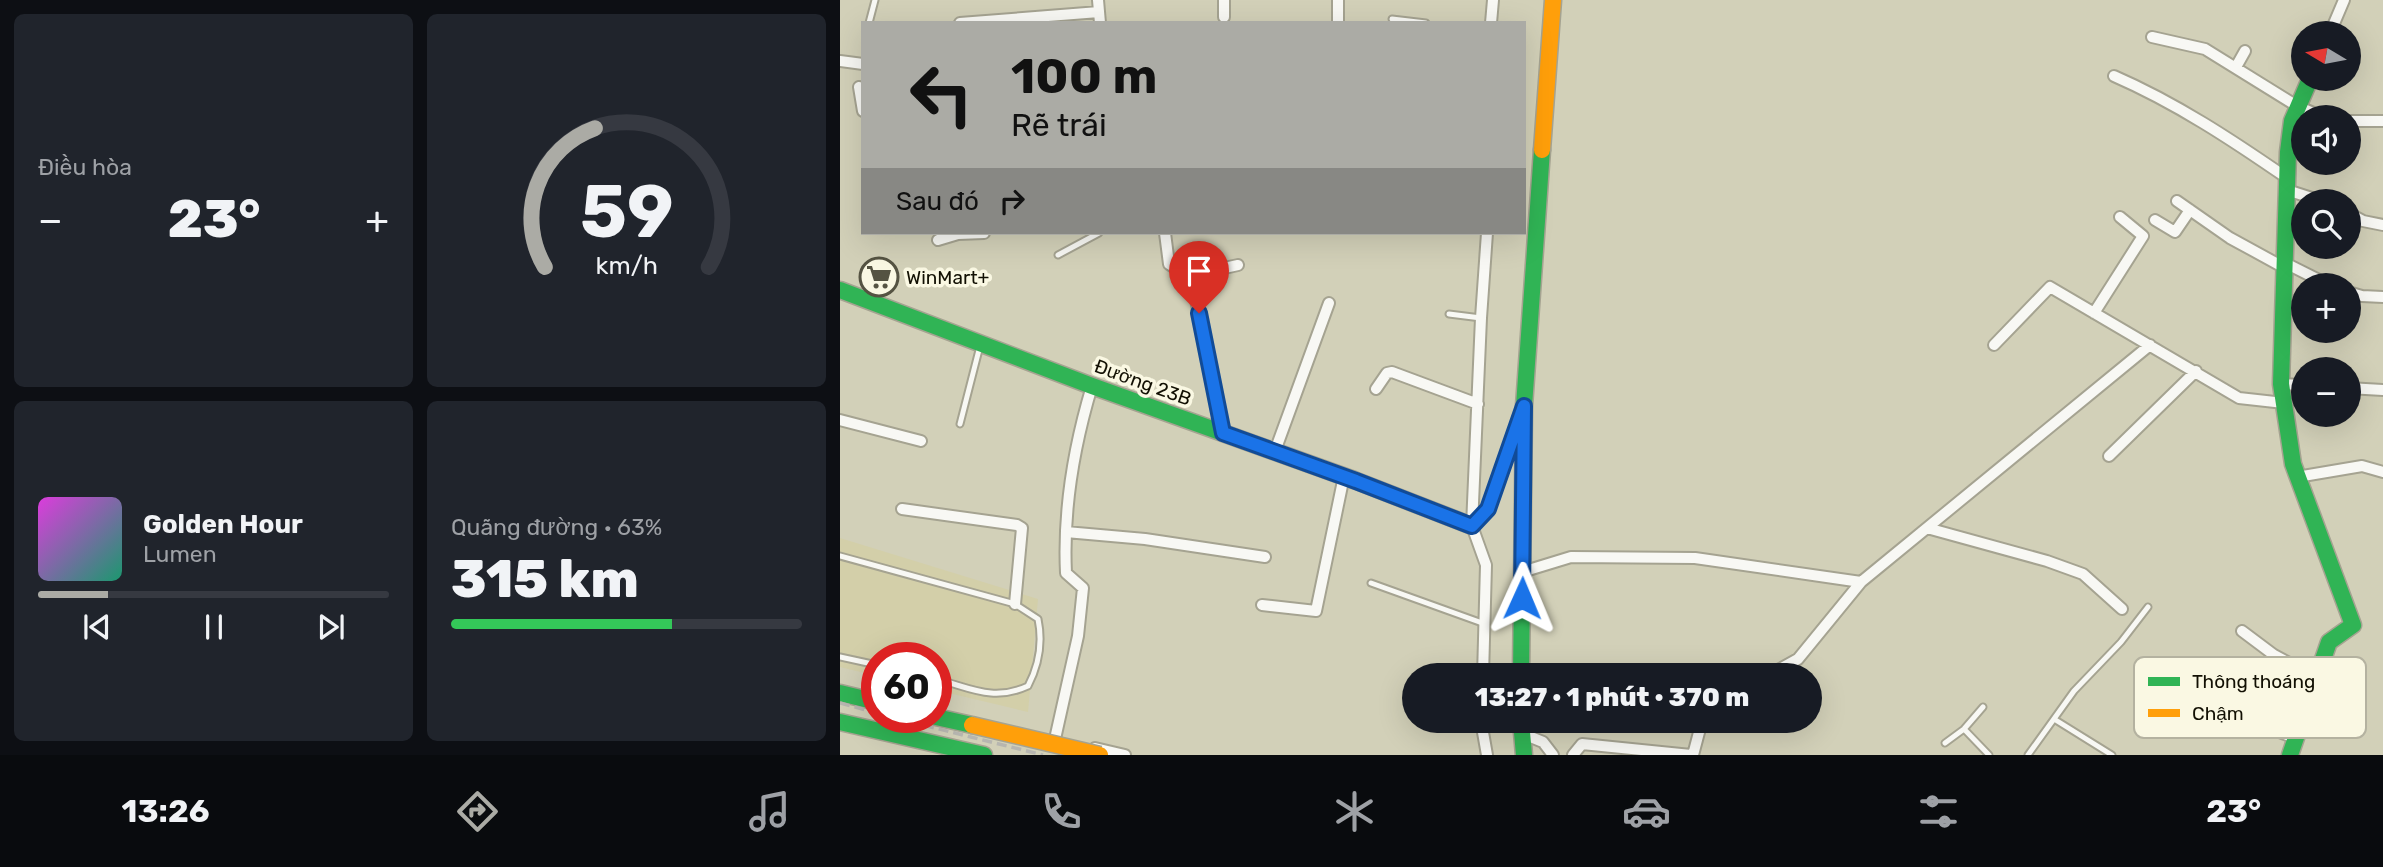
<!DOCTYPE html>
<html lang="vi">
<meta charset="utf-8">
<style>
:root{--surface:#171b24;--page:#20242c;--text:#f1f3f6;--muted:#9ea1a6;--line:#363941;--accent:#ababa5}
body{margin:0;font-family:Rubik,sans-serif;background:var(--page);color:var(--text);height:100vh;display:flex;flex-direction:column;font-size:26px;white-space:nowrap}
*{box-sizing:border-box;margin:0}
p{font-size:23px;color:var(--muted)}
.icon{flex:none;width:38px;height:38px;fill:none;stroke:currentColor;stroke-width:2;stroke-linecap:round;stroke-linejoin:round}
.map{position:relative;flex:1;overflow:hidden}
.sheet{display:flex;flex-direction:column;gap:14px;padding:14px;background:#0d0f14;width:840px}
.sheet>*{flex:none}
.hud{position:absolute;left:21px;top:21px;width:665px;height:214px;border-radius:0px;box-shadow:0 7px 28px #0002;background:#ababa5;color:#111;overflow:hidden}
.needle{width:46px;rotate:280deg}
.fabs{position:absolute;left:1451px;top:21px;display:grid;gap:14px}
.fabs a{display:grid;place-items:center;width:70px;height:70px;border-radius:50%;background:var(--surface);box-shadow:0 7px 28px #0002;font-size:35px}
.speed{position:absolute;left:21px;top:642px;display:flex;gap:14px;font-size:35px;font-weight:700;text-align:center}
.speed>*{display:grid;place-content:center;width:91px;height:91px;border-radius:50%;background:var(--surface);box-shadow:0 7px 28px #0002;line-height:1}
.speed .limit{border:10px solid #d22;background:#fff;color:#111}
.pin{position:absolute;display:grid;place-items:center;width:60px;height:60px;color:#fff;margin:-72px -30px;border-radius:50% 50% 50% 0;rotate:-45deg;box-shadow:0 0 7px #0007}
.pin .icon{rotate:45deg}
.me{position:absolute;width:77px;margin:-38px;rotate:1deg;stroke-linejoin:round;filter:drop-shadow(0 0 5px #0008)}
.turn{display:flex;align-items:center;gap:24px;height:147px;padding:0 35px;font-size:32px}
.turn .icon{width:91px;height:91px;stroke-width:2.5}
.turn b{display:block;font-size:49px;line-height:60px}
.then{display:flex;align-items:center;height:66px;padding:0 35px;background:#0003;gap:14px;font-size:26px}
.big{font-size:52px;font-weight:800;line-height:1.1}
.sheet .widget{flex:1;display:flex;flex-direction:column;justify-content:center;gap:10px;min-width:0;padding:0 24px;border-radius:10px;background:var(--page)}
.sheet .dial{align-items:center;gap:0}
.dial svg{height:182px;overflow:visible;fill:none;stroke:var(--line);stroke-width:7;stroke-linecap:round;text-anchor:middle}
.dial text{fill:var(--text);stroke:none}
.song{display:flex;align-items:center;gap:21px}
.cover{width:84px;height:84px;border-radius:10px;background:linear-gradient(135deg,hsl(300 70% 55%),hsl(160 70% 35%))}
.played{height:7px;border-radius:4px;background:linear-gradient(90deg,var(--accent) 20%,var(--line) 20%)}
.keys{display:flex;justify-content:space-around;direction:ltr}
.heat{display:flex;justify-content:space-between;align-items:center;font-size:38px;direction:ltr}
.charge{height:10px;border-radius:5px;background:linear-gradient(90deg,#34c759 63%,var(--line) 0)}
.sheet .tiles{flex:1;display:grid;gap:14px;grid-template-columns:repeat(2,1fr)}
.trip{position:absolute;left:562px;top:663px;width:420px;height:70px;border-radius:35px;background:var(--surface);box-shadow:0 7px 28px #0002;font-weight:800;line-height:70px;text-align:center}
.menu{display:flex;height:112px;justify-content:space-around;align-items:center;background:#090b0e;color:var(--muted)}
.menu .icon{width:49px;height:49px}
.menu .on{color:var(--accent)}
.menu b{font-size:32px;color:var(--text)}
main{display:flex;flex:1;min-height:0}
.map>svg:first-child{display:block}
.built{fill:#d3cfa9}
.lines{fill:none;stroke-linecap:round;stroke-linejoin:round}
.lane-casing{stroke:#a5a391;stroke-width:9}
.street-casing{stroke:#a5a391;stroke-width:14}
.fast-casing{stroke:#a5a391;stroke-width:19}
.slow-casing{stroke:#a5a391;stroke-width:19}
.lane{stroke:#f8f8f4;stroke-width:5}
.street{stroke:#f8f8f4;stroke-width:10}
.fast{stroke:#30b455;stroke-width:16}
.slow{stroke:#ff9f0a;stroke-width:16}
.rail{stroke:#b7b6b0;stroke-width:3.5;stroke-dasharray:10 5;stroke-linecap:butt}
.slow-bridge-casing{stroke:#a5a391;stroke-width:19;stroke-linecap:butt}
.slow-bridge{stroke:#ff9f0a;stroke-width:16}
.route-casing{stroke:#114b97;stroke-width:18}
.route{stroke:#1a73e8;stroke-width:12}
.labels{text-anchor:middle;stroke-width:7;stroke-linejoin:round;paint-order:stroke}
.poi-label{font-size:19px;fill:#121003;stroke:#faf8e3;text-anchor:start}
.street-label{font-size:19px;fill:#121003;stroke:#faf8e3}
.key{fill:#faf8e3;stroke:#b4b2a0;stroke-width:2}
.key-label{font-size:19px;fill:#121003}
</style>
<main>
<section class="sheet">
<div class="tiles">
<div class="widget"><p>Điều hòa</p>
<div class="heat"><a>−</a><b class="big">23°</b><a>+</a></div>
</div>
<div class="widget dial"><svg viewBox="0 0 100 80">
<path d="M14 69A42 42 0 1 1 86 69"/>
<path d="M14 69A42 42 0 0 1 36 8" stroke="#ababa5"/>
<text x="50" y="56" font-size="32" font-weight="700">59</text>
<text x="50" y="72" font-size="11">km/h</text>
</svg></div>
<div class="widget">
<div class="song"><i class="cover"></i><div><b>Golden Hour</b><p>Lumen</p></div></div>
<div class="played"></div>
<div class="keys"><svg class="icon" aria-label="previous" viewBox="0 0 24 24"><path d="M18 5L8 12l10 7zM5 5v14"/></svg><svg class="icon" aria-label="pause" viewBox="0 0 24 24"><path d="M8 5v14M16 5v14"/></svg><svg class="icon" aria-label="next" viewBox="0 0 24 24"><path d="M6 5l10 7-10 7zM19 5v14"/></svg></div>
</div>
<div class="widget"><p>Quãng đường · 63%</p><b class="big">315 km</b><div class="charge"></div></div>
</div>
</section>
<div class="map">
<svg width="1543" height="755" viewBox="0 0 1543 755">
<rect width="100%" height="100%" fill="#d2d0b8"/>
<path class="built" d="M0,538L198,599L188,712L96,690V658H37V676L0,667Z"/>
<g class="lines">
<defs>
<path id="lane" d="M552,19L586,23
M29,23L35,0
M218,255L259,233
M609,314L641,318
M120,424L140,346
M0,556L175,604L198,619C203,643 199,665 188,686C153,702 131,688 96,679
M531,583L645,624
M0,657L37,665
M1214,719L1272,755
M1124,729L1149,755
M1105,743L1124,729L1143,707
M1188,755L1234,691L1281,642L1308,607"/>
<path id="street" d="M258,0L260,23
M384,0V17
M120,23L259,12
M498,23V0
M651,23L653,0
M1490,33L1504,0
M1312,37L1365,49L1457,106L1483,117
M0,61L23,64
M1396,67L1405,51
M1274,76C1336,103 1392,140 1447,178
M19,87L23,111
M1508,121H1543
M1447,190L1481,201
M1337,201L1390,238L1445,268
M1508,213L1523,221L1543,225
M1315,220L1335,232L1350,210
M325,233L329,264L348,276L354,290L383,433
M98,240L118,234L144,233
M1445,263L1489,285
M348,276L398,265
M1508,292L1522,296L1543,297
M1254,313L1303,236L1280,217
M1154,345L1210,287L1399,398L1444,403
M1441,384L1463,385
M1508,388L1543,390
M536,389L547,373L552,372L638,404
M0,420L81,441
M435,451L489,303
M1269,456L1356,371
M1457,477L1522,466L1543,472
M62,509L177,525L182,528L175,604
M632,526L648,509L678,421
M1087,528L1207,561L1243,574L1282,609
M226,532L305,539L425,557
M682,572L731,557L855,558L1021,582
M422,605L476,611L504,476
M1402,631L1434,655L1476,677
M643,676L646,565L632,526L641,318L647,233
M927,676L958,659L1021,582L1310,345
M1381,710L1455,738
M641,721L647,755
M681,733L703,742L713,755
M215,739L238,636L243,588L226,573C223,510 234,446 252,386
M255,748L285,755
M733,755L742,744L851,755
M853,755L862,721"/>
<path id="fast" d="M0,290L252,386L514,480
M681,676L684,406L702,150
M0,693L37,702
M96,717L132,725
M681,721L684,755
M0,722L144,755
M1450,755L1489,642L1513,625L1453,464L1441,384L1448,152L1452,121L1470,79"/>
<path id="slow" d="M702,150L713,0
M514,480L632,526"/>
</defs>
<use href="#lane" class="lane-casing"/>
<use href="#street" class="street-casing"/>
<use href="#fast" class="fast-casing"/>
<use href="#slow" class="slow-casing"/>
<use href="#lane" class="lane"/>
<use href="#street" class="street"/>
<use href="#fast" class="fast"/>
<use href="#slow" class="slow"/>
<path class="rail" d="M0,703L37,713
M55,718L203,755"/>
<defs>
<path id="slow-bridge" d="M132,725L260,755"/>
</defs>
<use href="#slow-bridge" class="slow-bridge-casing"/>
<use href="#slow-bridge" class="slow-bridge"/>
</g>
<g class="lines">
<defs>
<path id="route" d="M359,313L383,433L516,481L632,526L648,509L684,406L682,598"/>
</defs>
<use href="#route" class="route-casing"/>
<use href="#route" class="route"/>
</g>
<defs>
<symbol id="supermarket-ring" viewBox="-11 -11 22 22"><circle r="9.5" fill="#faf8e3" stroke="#555342" stroke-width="1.5"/><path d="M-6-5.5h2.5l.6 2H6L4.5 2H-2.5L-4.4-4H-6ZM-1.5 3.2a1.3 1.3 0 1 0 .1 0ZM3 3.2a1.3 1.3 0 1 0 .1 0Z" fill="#555342"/></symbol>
</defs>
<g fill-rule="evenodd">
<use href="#supermarket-ring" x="17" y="255" width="44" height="44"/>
</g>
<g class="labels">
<g class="poi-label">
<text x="66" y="284">WinMart+</text>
</g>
<g class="street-label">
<text transform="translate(303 382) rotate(20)" y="7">Đường 23B</text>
</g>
</g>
<rect x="1294" y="657" width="232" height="81" rx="10" class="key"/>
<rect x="1308" y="677" width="32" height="9" fill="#30b455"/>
<rect x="1308" y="709" width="32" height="8" fill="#ff9f0a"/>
<g class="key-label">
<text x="1352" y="688">Thông thoáng</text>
<text x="1352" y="720">Chậm</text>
</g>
</svg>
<div class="fabs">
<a><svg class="needle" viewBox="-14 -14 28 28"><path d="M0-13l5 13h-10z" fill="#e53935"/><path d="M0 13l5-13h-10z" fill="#9ea1a6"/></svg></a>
<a><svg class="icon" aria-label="sound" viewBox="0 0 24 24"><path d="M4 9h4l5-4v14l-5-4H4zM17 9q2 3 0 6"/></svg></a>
<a><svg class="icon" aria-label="search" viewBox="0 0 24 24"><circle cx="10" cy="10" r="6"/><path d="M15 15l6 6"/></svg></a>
<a>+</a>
<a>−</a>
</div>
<div class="speed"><div class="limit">60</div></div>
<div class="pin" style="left:359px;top:313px;background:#d93025"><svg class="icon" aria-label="arrive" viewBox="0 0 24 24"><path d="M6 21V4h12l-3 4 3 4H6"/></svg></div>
<svg class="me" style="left:682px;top:598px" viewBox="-20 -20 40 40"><path d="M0-17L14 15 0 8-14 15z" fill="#1a73e8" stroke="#fff" stroke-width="4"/></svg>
<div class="trip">13:27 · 1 phút · 370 m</div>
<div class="hud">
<div class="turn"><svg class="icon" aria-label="left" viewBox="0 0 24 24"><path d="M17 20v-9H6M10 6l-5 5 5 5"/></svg><div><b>100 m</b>Rẽ trái</div></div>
<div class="then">Sau đó<svg class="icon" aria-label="right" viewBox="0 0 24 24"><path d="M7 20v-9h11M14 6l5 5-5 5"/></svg></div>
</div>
</div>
</main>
<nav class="menu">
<b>13:26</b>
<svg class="icon on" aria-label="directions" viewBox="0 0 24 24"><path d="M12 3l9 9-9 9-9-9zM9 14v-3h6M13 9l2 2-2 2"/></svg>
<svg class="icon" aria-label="music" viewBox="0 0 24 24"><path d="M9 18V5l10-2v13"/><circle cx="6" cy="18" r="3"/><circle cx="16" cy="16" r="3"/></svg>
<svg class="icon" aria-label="phone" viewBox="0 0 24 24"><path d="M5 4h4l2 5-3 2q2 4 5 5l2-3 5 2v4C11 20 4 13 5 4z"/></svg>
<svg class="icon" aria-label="climate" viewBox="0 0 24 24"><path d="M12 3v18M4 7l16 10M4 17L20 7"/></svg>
<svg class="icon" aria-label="car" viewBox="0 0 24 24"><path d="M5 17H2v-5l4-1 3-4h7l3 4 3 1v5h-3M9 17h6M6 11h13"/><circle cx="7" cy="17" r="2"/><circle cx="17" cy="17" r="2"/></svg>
<svg class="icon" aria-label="filters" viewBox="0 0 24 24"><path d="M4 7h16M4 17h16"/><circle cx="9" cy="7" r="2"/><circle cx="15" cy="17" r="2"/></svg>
<b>23°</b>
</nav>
